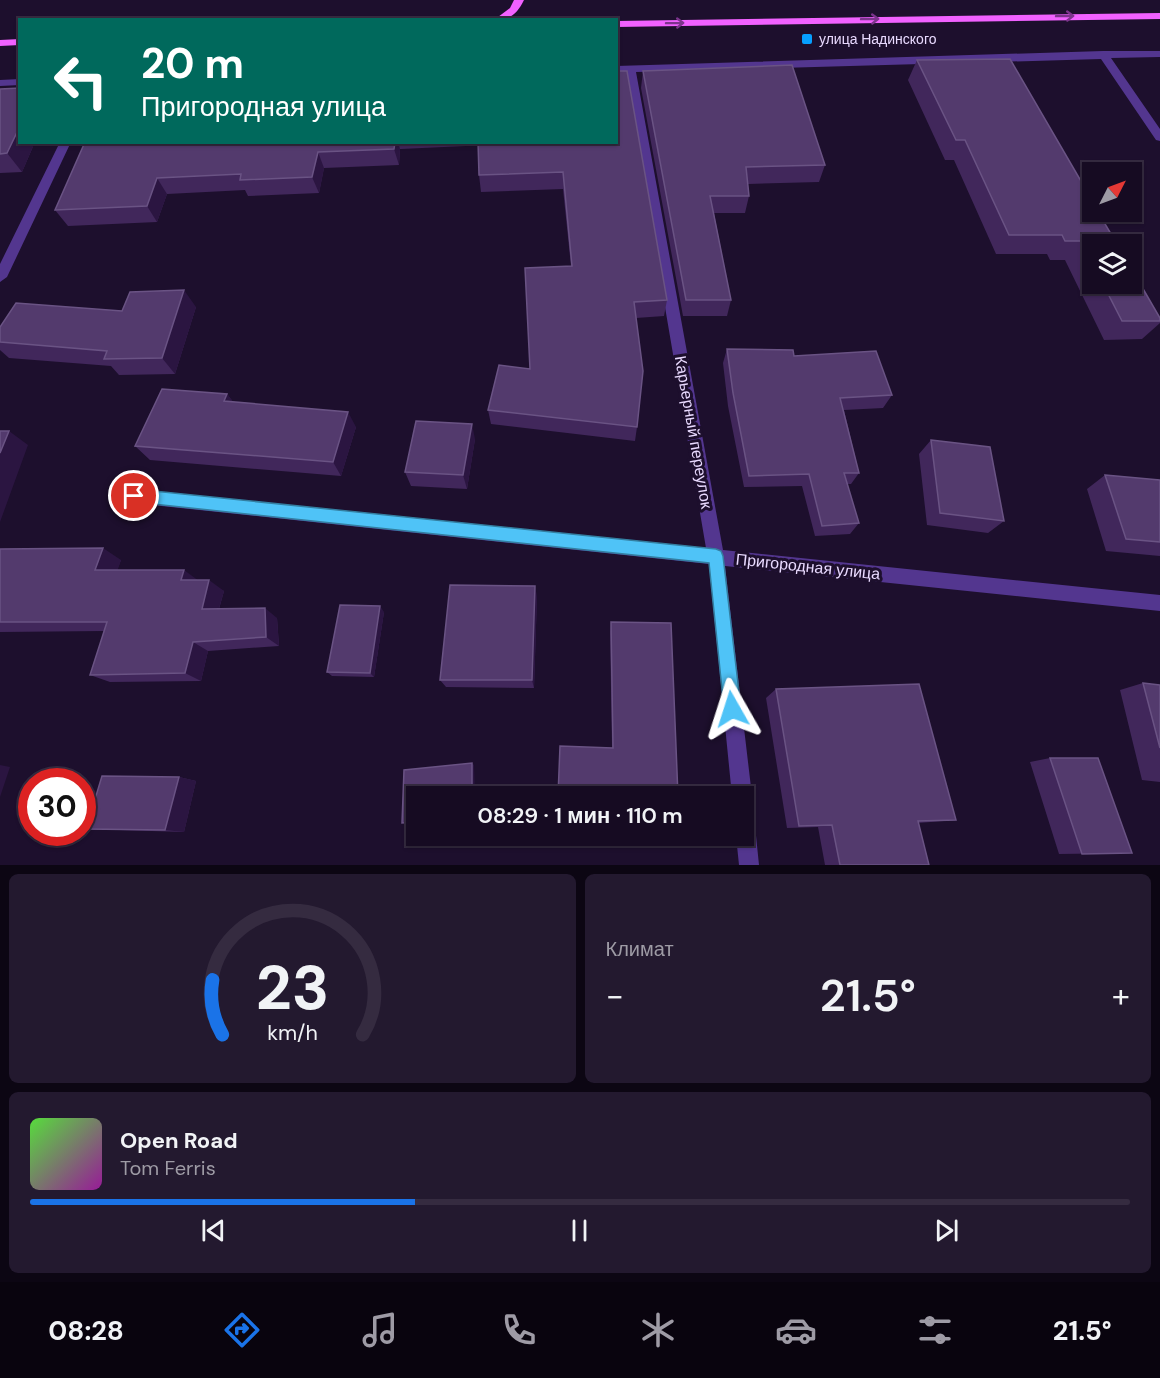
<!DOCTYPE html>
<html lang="ru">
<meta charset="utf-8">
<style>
:root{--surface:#160b22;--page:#23192f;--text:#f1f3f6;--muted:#9e9ba5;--line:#352b40;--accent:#1a73e8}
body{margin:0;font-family:"DM Sans",sans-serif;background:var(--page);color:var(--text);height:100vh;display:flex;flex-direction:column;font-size:22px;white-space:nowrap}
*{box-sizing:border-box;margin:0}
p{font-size:20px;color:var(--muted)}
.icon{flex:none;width:33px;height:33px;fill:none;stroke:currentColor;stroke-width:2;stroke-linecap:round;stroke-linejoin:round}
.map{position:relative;height:865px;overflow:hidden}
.sheet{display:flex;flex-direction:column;gap:9px;padding:9px;background:#0c0613;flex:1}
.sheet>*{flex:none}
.banner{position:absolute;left:18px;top:18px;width:600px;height:126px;border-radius:0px;box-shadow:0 2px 4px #0004,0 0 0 2px var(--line);background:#00695c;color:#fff;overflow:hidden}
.needle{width:39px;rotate:48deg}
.tools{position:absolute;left:1082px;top:162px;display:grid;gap:12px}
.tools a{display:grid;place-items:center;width:60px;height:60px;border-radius:0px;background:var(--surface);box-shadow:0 2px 4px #0004,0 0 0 2px var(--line);font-size:30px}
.speed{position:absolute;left:18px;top:768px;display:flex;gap:12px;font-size:30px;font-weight:700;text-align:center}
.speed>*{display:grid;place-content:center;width:78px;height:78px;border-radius:50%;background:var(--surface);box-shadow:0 2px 4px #0004,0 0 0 2px var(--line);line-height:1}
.speed .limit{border:9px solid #d22;background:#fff;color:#111}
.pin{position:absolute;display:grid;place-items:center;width:51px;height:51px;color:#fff;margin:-26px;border:3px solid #fff;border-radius:50%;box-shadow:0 2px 6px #0007}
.me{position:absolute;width:66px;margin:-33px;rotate:354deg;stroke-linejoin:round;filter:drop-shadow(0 0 4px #0008)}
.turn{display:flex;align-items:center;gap:21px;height:126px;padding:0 24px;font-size:27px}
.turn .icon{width:78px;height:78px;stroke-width:2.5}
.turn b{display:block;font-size:42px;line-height:51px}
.big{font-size:45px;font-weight:600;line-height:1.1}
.sheet .tile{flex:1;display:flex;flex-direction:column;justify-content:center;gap:9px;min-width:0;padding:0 21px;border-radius:9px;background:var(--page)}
.sheet .dial{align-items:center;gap:0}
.dial svg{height:156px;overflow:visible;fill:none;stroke:var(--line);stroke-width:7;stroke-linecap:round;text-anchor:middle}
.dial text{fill:var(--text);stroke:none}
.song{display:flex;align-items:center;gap:18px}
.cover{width:72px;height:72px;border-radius:9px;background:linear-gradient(135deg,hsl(110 70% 55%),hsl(300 70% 35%))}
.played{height:6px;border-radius:3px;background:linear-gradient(90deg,var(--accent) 35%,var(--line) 35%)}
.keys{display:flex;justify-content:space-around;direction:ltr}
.heat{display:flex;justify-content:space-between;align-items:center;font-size:33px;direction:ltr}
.sheet .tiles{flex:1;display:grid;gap:9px;grid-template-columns:1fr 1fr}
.tile:last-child{grid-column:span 2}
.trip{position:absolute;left:406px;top:786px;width:348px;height:60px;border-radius:0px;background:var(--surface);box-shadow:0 2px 4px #0004,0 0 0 2px var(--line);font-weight:600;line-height:60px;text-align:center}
.tabs{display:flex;height:96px;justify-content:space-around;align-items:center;background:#09040e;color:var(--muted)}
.tabs .icon{width:42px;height:42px}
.tabs .active{color:var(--accent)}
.tabs b{font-size:27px;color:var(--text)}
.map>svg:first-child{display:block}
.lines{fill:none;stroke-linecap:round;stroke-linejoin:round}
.minor{fill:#53368f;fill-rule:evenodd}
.primary{fill:#f161ff;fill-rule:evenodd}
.wall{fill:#41275b}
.shaded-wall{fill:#2b1541}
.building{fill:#533a6d;stroke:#6a5384;stroke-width:1.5}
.oneway{stroke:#7c348c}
.route{fill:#4fc3f7;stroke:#337fa1;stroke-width:1.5}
.poi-dot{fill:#069fff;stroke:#1d0f2d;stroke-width:2}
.labels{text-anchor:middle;stroke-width:6;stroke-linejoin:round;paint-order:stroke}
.far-poi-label{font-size:14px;fill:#e9daff;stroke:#1d0f2d;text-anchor:start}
.street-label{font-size:16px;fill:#e9daff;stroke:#1d0f2d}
</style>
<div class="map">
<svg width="1160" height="865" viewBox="0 0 1160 865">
<rect width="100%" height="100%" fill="#1d0f2d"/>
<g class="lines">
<path class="minor" d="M1103,51H1160V57L1111,58L1160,129V141L1156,140L1101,59L636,72L723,550L1160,595V611L725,566L752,796L749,803L744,805V796H732L709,564L133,503L127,501L125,496L127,491L133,489L706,548L625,72H616V66Z
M20,79V85L0,86V80Z
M60,142H71L7,277L0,282V264Z
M744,806L751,809L754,816L759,865H739L736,836H744Z"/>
<path class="primary" d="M514,0H524C517,14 510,20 494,20L510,8Z
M1160,13V19L616,27V21Z
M20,39V45L0,46V40Z"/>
</g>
<path class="wall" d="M917,60L1092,244V284H1131L1160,318V323L1142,339L1104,340L1065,260H1050L1047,254H996L954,160H945L908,80Z
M643,71L825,165L819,182L748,184L749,196L745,213H714L731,300L727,316H683L641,88Z
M0,89L20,142H35L22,172L0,173Z
M85,142H466V146L400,149L399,165L324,168L319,193L248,196L245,190L167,194L157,222L68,226L55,210Z
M616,142L667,300L664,316L636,318L637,427L635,441L491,424L488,410L530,369L571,266L563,189L481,192L479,175Z
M196,307L175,374L119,375L111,366L9,358L0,350V327L122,311Z
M727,349L794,356L892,395L883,408L844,410L859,473L851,484H847L859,523L850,534L815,536L802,486L744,487L728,406L723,363Z
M227,394L233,402L356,427L341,476L150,460L135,446Z
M475,439L467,489L411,486L405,472Z
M931,440L1004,521L988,533L927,525L919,454Z
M1105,475L1160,480V556L1106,551L1087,489Z
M0,549L121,560L117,570L197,580L224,591L219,609L277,618L279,646L208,651L201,681L110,682L90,675L104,631L0,632Z
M537,596L534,688L446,687L440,680Z
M384,612L374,677L332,676L327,672Z
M611,622L678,796L612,747L610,632Z
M1143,683L1160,685V782L1142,780L1120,690Z
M776,689L956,820L918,823L929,865H825L818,827L787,828L766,698Z
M1050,758L1132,853L1059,854L1030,762Z
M179,777L196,781L184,832L86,829Z"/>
<path class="shaded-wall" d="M20,126V142H35L22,172L7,153Z
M395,142H398L400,149L399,165L394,149Z
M318,152L324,168L319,193L312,177Z
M157,178L167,194L157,222L147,206Z
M184,290L196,307L175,374L162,358Z
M227,394L239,409L224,401Z
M348,412L356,427L341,476L333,462Z
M472,424L475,439L467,489L463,475Z
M9,431L28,445L0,522V453Z
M103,548L121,560L114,581L95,570Z
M184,570L199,581L181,580Z
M209,580L224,591L216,619L202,609Z
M535,586L537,596L534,688L532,680Z
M380,606L384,612L374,677L370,673Z
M265,608L277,618L279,646L266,637Z
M193,642L208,651L201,681L185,673Z
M472,763L474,765L475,796H472Z
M0,765L10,767L0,797Z
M179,777L196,781L184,832L165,830Z"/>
<path class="building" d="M1010,59L1092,200V212H1098L1117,244H1092V263L1081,241H1065L1062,235H1009L965,140H956L917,60Z
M792,65L825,165L746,167L749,196H710L731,300H686L643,71Z
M616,71H627L667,300L634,302L643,371L637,427L488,410L499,365L530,369L525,268L572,266L563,172L479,175L478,142H616Z
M20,88V126L7,153L0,154V89Z
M85,142H395L394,149L318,152L312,177L240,180L241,174L157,178L147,206L55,210Z
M1131,268L1160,318V321H1122L1103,284H1131Z
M184,290L162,358L104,359L107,351L0,342V327L16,303L122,311L130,292Z
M727,349L793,350L794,356L876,351L892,395L840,398L859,473H844L859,523L822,526L809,474L749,476L733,393Z
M162,389L227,394L224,401L348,412L333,462L135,446Z
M416,421L472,424L463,475L405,472Z
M0,431H9L0,453Z
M931,440L990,447L1004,521L940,513Z
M1105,475L1160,480V542L1126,539Z
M103,548L95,570H184L181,580H209L202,609L265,608L266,637L193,642L185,673L90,675L107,622H0V549Z
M450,585L535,586L532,680H440Z
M340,605L380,606L370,673L327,672Z
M611,622L671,623L678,796H558L560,746L613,748Z
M1143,683L1160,685V748Z
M919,684L956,820L918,821L929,865H840L832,825L799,826L776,689Z
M1050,758H1098L1132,853L1082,854Z
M472,763V796H417V822L402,823L404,770Z
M102,776L179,777L165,830L86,829Z"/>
<defs><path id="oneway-shaft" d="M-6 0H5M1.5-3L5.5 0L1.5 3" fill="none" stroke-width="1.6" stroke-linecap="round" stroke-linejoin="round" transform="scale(1.5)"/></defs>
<g class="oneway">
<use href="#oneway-shaft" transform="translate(1065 16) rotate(-1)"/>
<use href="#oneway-shaft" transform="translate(870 19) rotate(-1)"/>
<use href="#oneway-shaft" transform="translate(675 23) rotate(-1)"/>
</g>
<path class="route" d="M134,489L716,549L721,551L723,556L741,709L738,715L732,717L726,715L724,709L709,563L134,502L128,500L126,496L128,491Z"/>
<rect class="poi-dot" x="801" y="33" width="12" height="12" rx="3"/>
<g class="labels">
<g class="far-poi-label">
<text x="819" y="44">улица Надинского</text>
</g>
<g class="street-label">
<text transform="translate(694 432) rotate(80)" y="6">Карьерный переулок</text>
<text transform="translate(808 566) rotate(6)" y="6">Пригородная улица</text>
</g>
</g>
</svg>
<div class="tools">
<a><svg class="needle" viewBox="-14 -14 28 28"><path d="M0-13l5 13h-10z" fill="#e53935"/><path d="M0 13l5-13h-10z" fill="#9e9ba5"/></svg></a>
<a><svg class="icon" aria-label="layers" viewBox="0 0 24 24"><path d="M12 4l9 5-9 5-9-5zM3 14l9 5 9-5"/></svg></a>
</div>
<div class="speed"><div class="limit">30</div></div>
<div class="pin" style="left:134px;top:496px;background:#d93025"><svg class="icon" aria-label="arrive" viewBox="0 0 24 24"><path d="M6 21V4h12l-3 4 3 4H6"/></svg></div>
<svg class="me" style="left:732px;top:709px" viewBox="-20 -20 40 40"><path d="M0-17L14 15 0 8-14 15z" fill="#4fc3f7" stroke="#fff" stroke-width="4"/></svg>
<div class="trip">08:29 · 1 мин · 110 m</div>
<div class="banner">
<div class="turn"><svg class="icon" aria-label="left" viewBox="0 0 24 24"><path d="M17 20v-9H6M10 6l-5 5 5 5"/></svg><div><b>20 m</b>Пригородная улица</div></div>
</div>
</div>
<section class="sheet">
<div class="tiles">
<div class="tile dial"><svg viewBox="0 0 100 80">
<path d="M14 69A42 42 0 1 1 86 69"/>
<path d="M14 69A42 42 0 0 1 9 41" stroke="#1a73e8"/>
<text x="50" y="56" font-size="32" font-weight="700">23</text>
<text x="50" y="72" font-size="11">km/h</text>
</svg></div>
<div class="tile"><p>Климат</p>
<div class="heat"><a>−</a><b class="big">21.5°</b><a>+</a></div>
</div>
<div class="tile">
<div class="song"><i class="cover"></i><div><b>Open Road</b><p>Tom Ferris</p></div></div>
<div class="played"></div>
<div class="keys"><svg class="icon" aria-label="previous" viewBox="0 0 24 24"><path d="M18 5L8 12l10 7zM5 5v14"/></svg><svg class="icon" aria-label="pause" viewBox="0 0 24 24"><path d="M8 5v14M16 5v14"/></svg><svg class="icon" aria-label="next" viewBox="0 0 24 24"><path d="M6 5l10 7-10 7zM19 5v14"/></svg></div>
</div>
</div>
</section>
<nav class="tabs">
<b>08:28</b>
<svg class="icon active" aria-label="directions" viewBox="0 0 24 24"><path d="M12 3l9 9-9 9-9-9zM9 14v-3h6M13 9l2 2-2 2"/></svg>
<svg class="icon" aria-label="music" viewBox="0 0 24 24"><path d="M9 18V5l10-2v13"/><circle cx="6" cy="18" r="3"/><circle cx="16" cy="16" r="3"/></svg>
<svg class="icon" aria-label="phone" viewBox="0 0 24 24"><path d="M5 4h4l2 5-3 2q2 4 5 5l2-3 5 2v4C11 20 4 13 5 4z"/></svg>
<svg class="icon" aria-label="climate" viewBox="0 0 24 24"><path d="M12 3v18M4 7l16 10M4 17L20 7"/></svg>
<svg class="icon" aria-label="car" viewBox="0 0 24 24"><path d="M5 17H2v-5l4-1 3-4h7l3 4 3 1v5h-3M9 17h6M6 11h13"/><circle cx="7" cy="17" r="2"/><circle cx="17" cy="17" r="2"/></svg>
<svg class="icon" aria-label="filters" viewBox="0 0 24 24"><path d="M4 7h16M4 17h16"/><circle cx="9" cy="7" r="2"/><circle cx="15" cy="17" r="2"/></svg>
<b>21.5°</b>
</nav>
